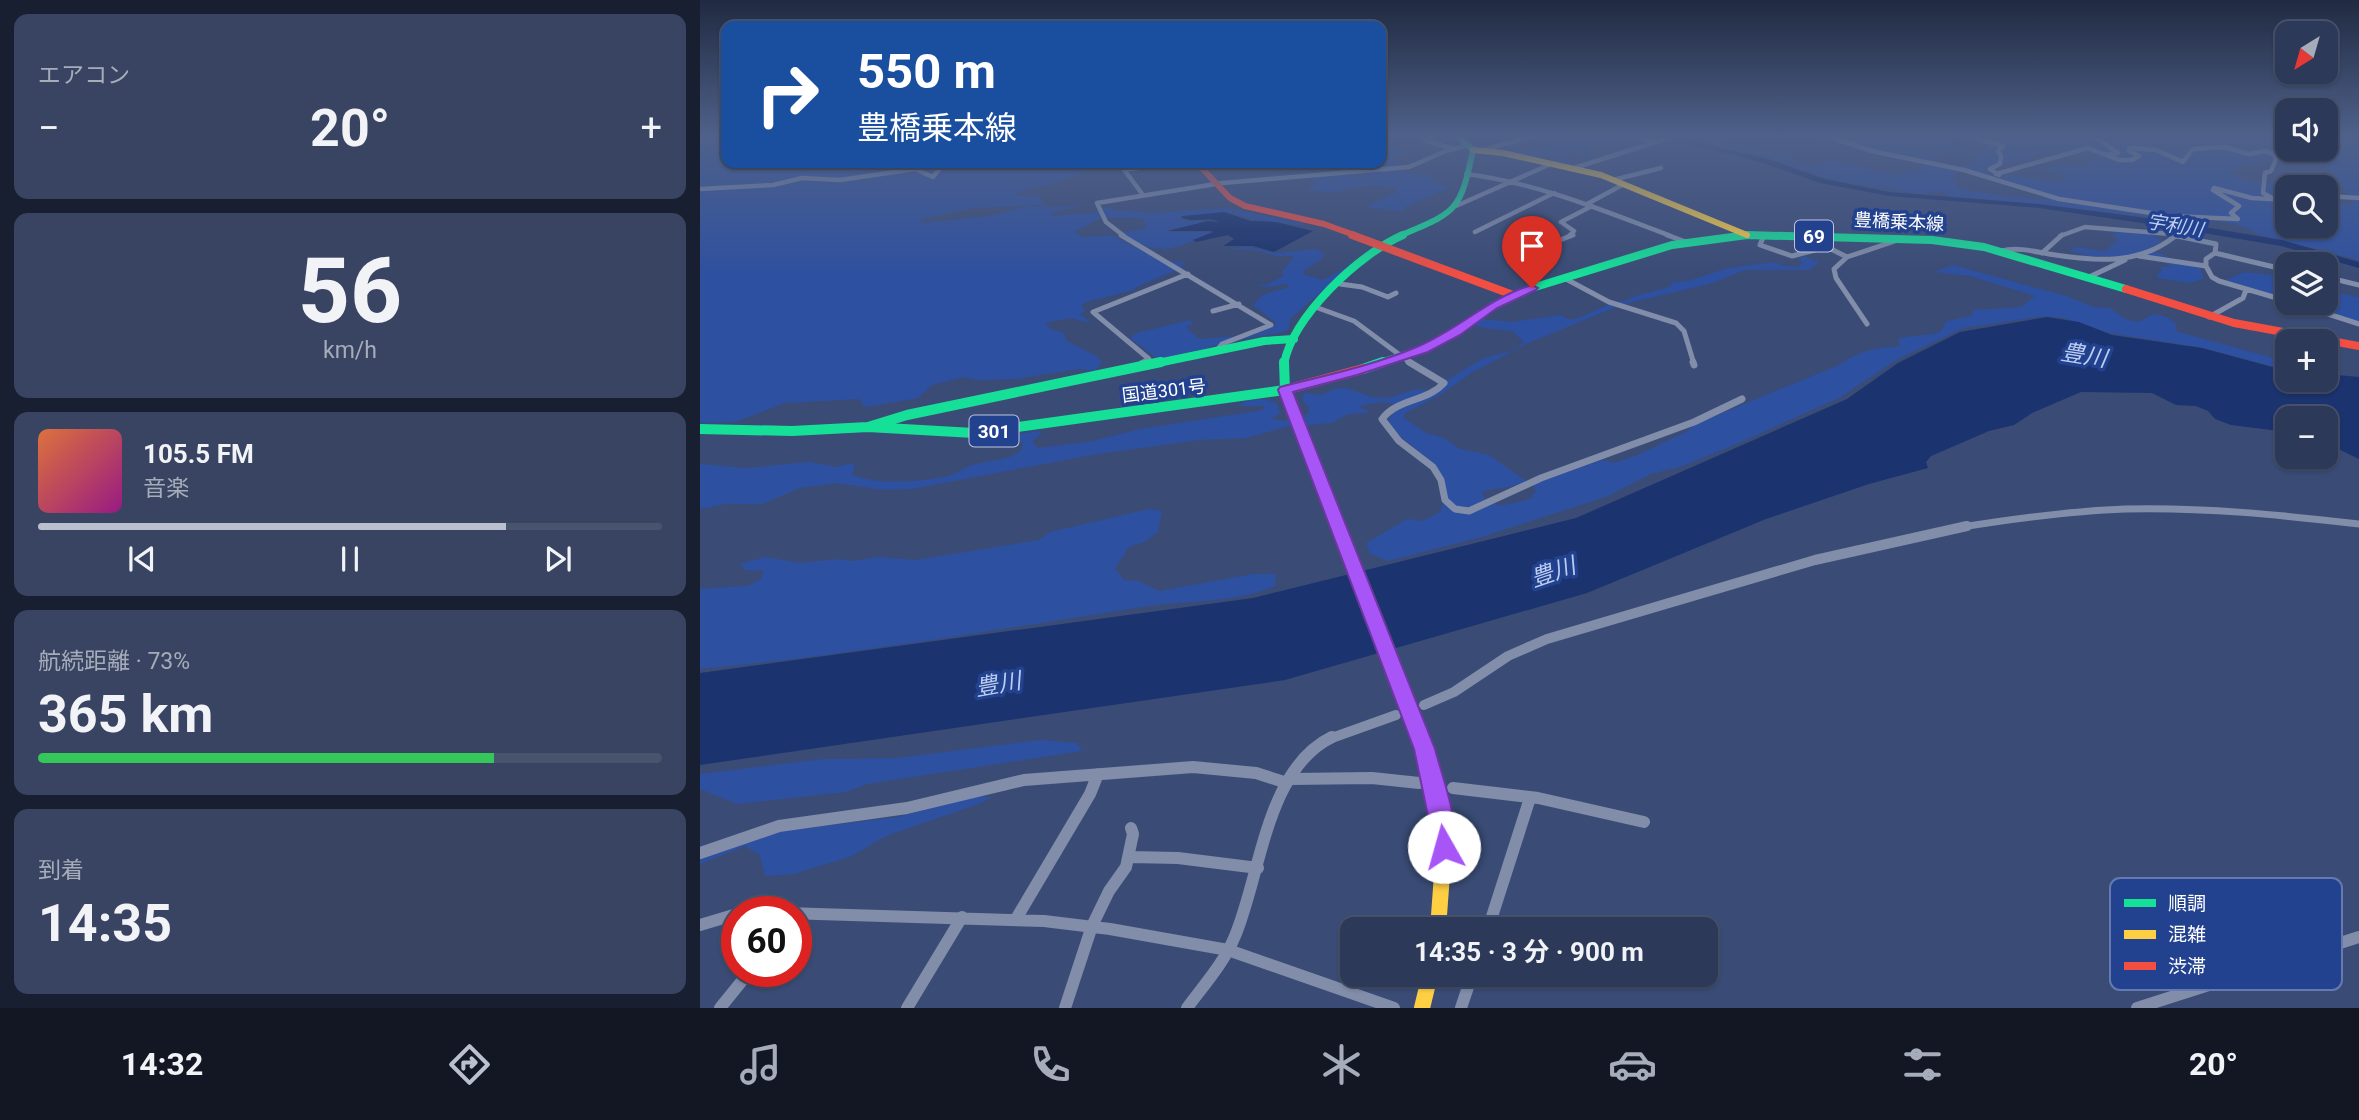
<!DOCTYPE html>
<html lang="ja">
<meta charset="utf-8">
<style>
:root{--surface:#2c3958;--page:#384461;--text:#f1f3f6;--muted:#a6acba;--line:#48536e;--accent:#bac0cf}
body{margin:0;font-family:Roboto,"Noto Sans JP",sans-serif;background:var(--page);color:var(--text);height:100vh;display:flex;flex-direction:column;font-size:26px;white-space:nowrap}
*{box-sizing:border-box;margin:0}
p{font-size:23px;color:var(--muted)}
.icon{flex:none;width:38px;height:38px;fill:none;stroke:currentColor;stroke-width:2;stroke-linecap:round;stroke-linejoin:round}
.map{position:relative;flex:1;overflow:hidden}
.details{display:flex;flex-direction:column;gap:14px;padding:14px;background:#181f30;width:700px}
.details>*{flex:none}
.banner{position:absolute;left:21px;top:21px;width:665px;height:147px;border-radius:14px;box-shadow:0 2px 5px #0004,0 0 0 2px var(--line);background:#1a4fa0;color:#fff;overflow:hidden}
.needle{width:46px;rotate:217deg}
.buttons{position:absolute;left:1575px;top:21px;display:grid;gap:14px}
.buttons a{display:grid;place-items:center;width:63px;height:63px;border-radius:14px;background:var(--surface);box-shadow:0 2px 5px #0004,0 0 0 2px var(--line);font-size:35px}
.speed{position:absolute;left:21px;top:896px;display:flex;gap:14px;font-size:35px;font-weight:700;text-align:center}
.speed>*{display:grid;place-content:center;width:91px;height:91px;border-radius:50%;background:var(--surface);box-shadow:0 2px 5px #0004,0 0 0 2px var(--line);line-height:1}
.speed .limit{border:10px solid #d22;background:#fff;color:#111}
.pin{position:absolute;display:grid;place-items:center;width:60px;height:60px;color:#fff;margin:-72px -30px;border-radius:50% 50% 50% 0;rotate:-45deg;box-shadow:0 0 7px #0007}
.pin .icon{rotate:45deg}
.me{position:absolute;width:77px;margin:-38px;rotate:353deg;stroke-linejoin:round;filter:drop-shadow(0 0 5px #0008)}
.turn{display:flex;align-items:center;gap:24px;height:147px;padding:0 21px;font-size:32px}
.turn .icon{width:91px;height:91px;stroke-width:2.5}
.turn b{display:block;font-size:49px;line-height:60px}
.big{font-size:52px;font-weight:700;line-height:1.1}
.details .widget{flex:1;display:flex;flex-direction:column;justify-content:center;gap:10px;min-width:0;padding:0 24px;border-radius:14px;background:var(--page)}
.details .dial{align-items:center;gap:0}
.dial b{font-size:91px;line-height:1}
.song{display:flex;align-items:center;gap:21px}
.cover{width:84px;height:84px;border-radius:10px;background:linear-gradient(135deg,hsl(20 70% 55%),hsl(310 70% 35%))}
.played{height:7px;border-radius:4px;background:linear-gradient(90deg,var(--accent) 75%,var(--line) 75%)}
.keys{display:flex;justify-content:space-around;direction:ltr}
.heat{display:flex;justify-content:space-between;align-items:center;font-size:38px;direction:ltr}
.charge{height:10px;border-radius:5px;background:linear-gradient(90deg,#34c759 73%,var(--line) 0)}
.trip{position:absolute;left:640px;top:917px;width:378px;height:70px;border-radius:14px;background:var(--surface);box-shadow:0 2px 5px #0004,0 0 0 2px var(--line);font-weight:700;line-height:70px;text-align:center}
.menu{display:flex;height:112px;justify-content:space-around;align-items:center;background:#121723;color:var(--muted)}
.menu .icon{width:49px;height:49px}
.menu .active{color:var(--accent)}
.menu b{font-size:32px;color:var(--text)}
main{display:flex;flex:1;min-height:0}
.map>svg:first-child{display:block}
.green{fill:#2e50a0;fill-rule:evenodd}
.water{fill:#1b336e}
.lines{fill:none;stroke-linecap:round;stroke-linejoin:round}
.river{fill:#1b336e;fill-rule:evenodd}
.street-far4{stroke:#818da9;stroke-width:4.5}
.street-far3{stroke:#818da9;stroke-width:5}
.street-far2{stroke:#818da9;stroke-width:7}
.street-far1{stroke:#818da9;stroke-width:10}
.street{stroke:#818da9;stroke-width:12}
.fast-far2{stroke:#16e098;stroke-width:6}
.fast-far1{stroke:#16e098;stroke-width:8}
.fast{stroke:#16e098;stroke-width:10}
.slow-far3{stroke:#ffcf43;stroke-width:6}
.slow-far2{stroke:#ffcf43;stroke-width:10}
.slow-far1{stroke:#ffcf43;stroke-width:12}
.slow{stroke:#ffcf43;stroke-width:16}
.jam-far2{stroke:#f24e42;stroke-width:6}
.jam-far1{stroke:#f24e42;stroke-width:8}
.jam{stroke:#f24e42;stroke-width:10}
.route{fill:#a855f7;stroke:#6d37a1;stroke-width:2}
.labels{text-anchor:middle;stroke-width:7;stroke-linejoin:round;paint-order:stroke}
.far-street-label{font-size:18px;fill:#fff;stroke:#22418e}
.far-water-label{font-size:19px;font-style:italic;fill:#bdcef3;stroke:#22418e}
.shield{fill:#22418e;stroke:#bdc6dd;stroke-width:2}
.shield-label{font-size:19px;font-weight:bold;fill:#fff}
.water-label{font-size:23px;font-style:italic;fill:#bdcef3;stroke:#22418e}
.key{fill:#22418e;stroke:#647ab0;stroke-width:2}
.key-label{font-size:19px;fill:#fff}
</style>
<main>
<section class="details">
<div class="widget"><p>エアコン</p>
<div class="heat"><a>−</a><b class="big">20°</b><a>+</a></div>
</div>
<div class="widget dial"><b>56</b><p>km/h</p></div>
<div class="widget">
<div class="song"><i class="cover"></i><div><b>105.5 FM</b><p>音楽</p></div></div>
<div class="played"></div>
<div class="keys"><svg class="icon" aria-label="previous" viewBox="0 0 24 24"><path d="M18 5L8 12l10 7zM5 5v14"/></svg><svg class="icon" aria-label="pause" viewBox="0 0 24 24"><path d="M8 5v14M16 5v14"/></svg><svg class="icon" aria-label="next" viewBox="0 0 24 24"><path d="M6 5l10 7-10 7zM19 5v14"/></svg></div>
</div>
<div class="widget"><p>航続距離 · 73%</p><b class="big">365 km</b><div class="charge"></div></div>
<div class="widget"><p>到着</p><b class="big">14:35</b></div>
</section>
<div class="map">
<svg width="1659" height="1008" viewBox="0 0 1659 1008">
<rect width="100%" height="100%" fill="#3a4c76"/>
<path class="green" d="M0,136H26V163H364L369,167L393,169L359,182L319,192L315,196L338,195L345,205L272,208L218,220L223,223L290,216L323,207L383,206L355,211L350,216L393,213L406,207L415,210L451,213L526,208L605,224L601,226L552,219L527,212L481,216L479,218L488,221H518L468,230L470,232H511C476,250 456,258 422,233L447,228L443,219L438,218H401L374,232L383,237L411,235L463,261L485,262L481,265L482,268L442,284L433,290L386,302L381,306L385,311L380,314L391,323L370,318L345,323L352,330L363,332L367,341L396,356L402,362L395,371L377,369L316,379L278,380L263,377L232,385L218,398L165,407L159,399L85,403L35,422L0,423Z
M989,136H1026V139L1021,141L1023,143L1087,156L1089,160C1102,164 1119,171 1130,159L1195,175L1220,169L1224,163L1261,171L1254,175L1253,179L1258,187L1269,191L1337,199L1347,198L1310,183L1301,174L1359,182L1366,176L1341,169L1370,165L1383,166L1394,158V155C1380,150 1350,148 1335,155C1331,157 1329,159 1325,160C1309,164 1297,161 1283,170L1303,180L1264,169V167L1276,160L1269,151L1232,155L1234,162L1175,151L1146,141H1159L1139,136H1237L1273,152L1286,153L1283,147L1294,145L1272,140L1269,136H1587V149H1626V136H1659V260L1557,234C1541,220 1485,217 1462,213L1469,217L1467,219C1395,211 1323,203 1250,196L1240,192L1221,194L1134,180L1036,147ZM1570,161C1590,162 1621,158 1635,174C1642,182 1642,190 1651,197L1652,205L1626,204V226H1587V187H1609L1551,181L1529,175L1543,165Z
M888,141L913,143L886,147L892,151L886,155L866,152L867,158L873,166L855,162L860,156C846,156 830,158 818,152L853,144Z
M694,148L709,153L691,159L702,164L690,169L691,171L730,175L733,177L732,181L750,187L705,207L703,211L670,208L669,205L697,192L695,188L673,185L629,193L607,189L615,184L613,178L616,177L668,175L672,172L667,163H681V151Z
M1417,232L1445,233L1460,239V242L1448,249L1500,268L1504,278L1491,283L1458,278L1457,275L1462,271L1460,267H1473L1453,257L1390,256L1370,251L1375,247L1405,251L1418,240L1412,234Z
M548,247L577,253L616,249L624,254L623,258L603,271V274L623,280L649,266L647,263H654L590,319L589,328L584,332L525,342L501,350L458,359L430,338L437,333L490,320L493,324L486,327L499,339L554,335L575,326V322L553,305L563,295L589,287L586,284L570,287L555,285L568,284L584,276L582,272L594,256H577L554,250L526,249Z
M1103,256L1120,262L1109,270H1045L1013,283L924,304L915,302L925,301L935,296L967,288L974,282L988,281L1028,268L1075,262L1084,266L1098,267L1103,263L1099,259Z
M1253,265L1366,296L1394,307L1410,308L1425,319L1439,322L1453,314L1467,317L1477,325L1475,331L1587,362V370L1504,348L1409,333L1364,318L1344,316L1263,328L1196,360L1141,397L1041,442L983,466L951,474L908,496L785,536L688,561L670,554L666,543L707,519L723,521L740,512C761,461 710,457 688,421L694,411V404L682,402L662,405L660,408L668,410L667,413L648,414L632,423L585,427L547,438L499,440L398,454L211,489L184,490L137,483L100,488L62,504H26L0,509V464L47,468L109,462L136,467L152,463L155,466L152,474C172,486 232,482 254,474C259,472 264,468 269,466C286,460 305,462 321,451L323,442L315,439L318,434L339,431L342,433L332,442L338,448L393,441L440,429L563,410L564,406H538C549,398 565,397 577,404L580,414L571,418L583,421L608,414L609,408L602,400L604,393L622,395L634,389L646,388L672,397L688,398L717,389L729,391L784,358L814,350L824,342L812,331L778,327L775,324L782,319L811,322L861,315L870,320C886,317 897,308 912,304L916,307L826,344L771,373L740,395L705,413L704,418L728,434L742,437L760,449L789,455L826,481C811,489 797,487 782,492L785,499L800,506L830,499L836,491L833,485L841,481L902,460L914,463L940,454L986,432L994,425L1141,364C1159,351 1175,347 1197,347L1200,345L1198,339C1212,334 1226,337 1240,332L1247,321L1271,316L1274,310L1321,307L1335,296L1270,276L1234,272Z
M1544,272L1587,277V299L1526,280Z
M1626,291L1659,297V323L1598,303H1626Z
M449,509L462,511L458,532L446,541L429,547L415,569L424,580L439,581L459,591L553,574H576L575,586C534,603 492,600 449,606C300,629 150,655 0,669V589L48,586L61,579L64,571L45,570L40,564L66,557L100,563L139,559L151,561L179,557L216,560L339,540L350,532Z
M340,740L377,743L382,751L167,784L146,792L37,804L0,789V774L123,759L197,758Z
M274,797H291L284,802L186,836L152,856L94,874L65,876L60,855L45,846L0,864V858L65,833L198,817Z"/>
<path class="water" d="M524,212L551,221L576,222L613,231L574,252L553,246H523L534,239L528,235L496,242L493,240L513,232L511,231H468L507,221L519,222C508,216 493,224 481,217L483,216Z
M1347,317L1379,322L1412,335L1502,348L1587,371V380H1626V374L1659,377V459L1626,443V418H1587V432L1531,425L1515,419L1508,411L1496,406L1476,405L1452,393L1381,392L1332,413L1314,425L1289,431L1231,456L1226,462L1228,468L1169,484L1066,519L887,593L585,680L0,765V673L553,598L876,518L1147,399L1198,363L1260,332Z"/>
<g class="lines">
<path class="river" d="M956,136H968L1065,158L1125,179L1189,192L1339,204L1462,220L1582,240L1659,262V268L1581,246L1462,226L1339,208L1189,196L1120,183L1060,162Z"/>
<path class="street-far4" d="M1125,136L1176,152L1264,170L1359,199L1471,216L1538,219L1531,213L1539,206L1513,190L1514,188L1552,198L1587,200
M1266,136L1303,146L1298,151L1301,156L1300,164L1290,169L1299,175
M1394,136L1418,153L1409,154
M731,138L724,140L753,149
M786,150C838,130 902,132 956,141
M188,163H223
M419,163L443,195
M874,168L975,136
M425,170L472,163
M766,174C838,183 904,211 971,236
M1296,174L1388,148L1419,160H1432L1439,156L1429,151V148L1456,150L1483,162L1493,149L1524,147L1549,154L1565,151L1574,154L1576,159L1571,171L1565,173L1563,193L1572,198
M913,180L961,168
M0,189L73,185L102,178L140,180L215,169L233,177L244,163
M1626,196L1659,198
M887,204L924,184
M756,206L853,163
M1471,216V234
M775,232L854,193
M424,236L406,222L397,203L522,183L709,167L746,151L770,145
M869,236L874,231L861,222L892,206
M1360,236L1385,227L1471,234L1473,236"/>
<path class="street-far3" d="M421,235L571,325L522,344L517,350
M967,235L986,242
M1064,235L1060,245L1092,256L1127,247
M1472,235L1516,244L1515,253
M1113,236L1119,243L1147,257
M1301,251C1317,247 1333,251 1349,254C1393,261 1437,266 1474,237
M1342,253L1362,235
M819,256L873,235
M1439,256L1506,266L1512,277L1519,281L1587,301
M1506,266V259L1515,253L1587,270
M1626,277L1659,285
M864,278L909,302L976,323L984,331L994,364
M1387,278L1425,260
M640,284L662,287L688,297L696,293
M1594,303L1659,324
M618,308L654,321L712,364
M513,311L539,304
M1509,317L1543,298L1546,290
M1167,324L1136,278L1134,269L1147,257L1201,239
M441,363L449,359L393,312L488,274"/>
<path class="street-far2" d="M709,362L744,383C727,402 698,398 682,419L699,441L733,467L741,480L745,500L755,509L769,511L841,478L994,422L1042,399
M993,362L994,365
M1256,528C1312,519 1369,511 1425,509C1504,507 1581,515 1659,524"/>
<path class="street-far1" d="M724,705L754,692L808,656L847,639L1115,560L1267,526
M629,739L696,715"/>
<path class="street" d="M590,779L672,778L719,783
M753,788L838,798L944,822
M0,853L79,826L207,808L324,780L493,767L556,773L587,783
M429,857L478,858L558,868
M53,912L344,921L410,929L528,950L694,1008
M316,919L390,794L398,774
M0,925L37,914
M788,929L830,798
M20,1008L50,971
M207,1008L262,917
M365,1008L392,926L409,891L426,867L433,834L431,828
M487,1008C504,985 524,963 535,936C561,874 566,769 632,737
M761,1008L772,975
M1437,1008L1659,937"/>
<path class="fast-far2" d="M699,236C756,212 760,213 773,150L757,136
M1037,236H1097"/>
<path class="fast-far1" d="M453,364L564,341L594,339
M584,364C593,316 659,254 703,235
M678,364L723,349L756,333L793,306L832,288L972,245L1047,235L1232,240L1284,247L1426,289"/>
<path class="fast" d="M663,369L683,362
M168,427L207,415L461,362
M0,429L92,431L168,427L274,433L585,390L584,362"/>
<path class="slow-far3" d="M773,150L803,153L901,175L1047,235"/>
<path class="slow-far2" d="M617,471L639,528"/>
<path class="slow-far1" d="M638,526L720,739"/>
<path class="slow" d="M719,737L739,808L744,847L738,929
M722,1008L730,975"/>
<path class="jam-far2" d="M497,163L530,198L545,206L624,224L657,236"/>
<path class="jam-far1" d="M652,235L813,295
M1426,289L1534,323L1659,346"/>
<path class="jam" d="M617,471L585,390L663,369"/>
</g>
<linearGradient id="sky" x2="0" y2="1"><stop stop-color="#202a41"/><stop offset="0.49" stop-color="#4f618a"/><stop offset="1" stop-color="#4f618a" stop-opacity="0"/></linearGradient>
<rect width="1659" height="277" fill="url(#sky)"/>
<path class="route" d="M832,285L838,288L836,290L797,308L760,335L728,352L657,375L593,392L735,749C741,773 763,832 753,854L744,857L736,854L714,749L578,390L580,387C627,375 675,365 719,346C759,329 790,297 832,285Z"/>
<g class="labels">
<g class="far-street-label">
<text transform="translate(1199 222) rotate(3)" y="6">豊橋乗本線</text>
<text transform="translate(464 391) rotate(-7)" y="6">国道301号</text>
</g>
<g class="far-water-label">
<text transform="translate(1475 225) rotate(9)" y="7">宇利川</text>
</g>
<g class="shield">
<rect x="1095" y="220.5" width="38" height="31" rx="5"/>
<rect x="269.5" y="415.5" width="49" height="31" rx="5"/>
</g>
<g class="shield-label">
<text x="1114" y="243">69</text>
<text x="294" y="438">301</text>
</g>
<g class="water-label">
<text transform="translate(1384 355) rotate(9)" y="8">豊川</text>
<text transform="translate(853 572) rotate(-19)" y="8">豊川</text>
<text transform="translate(298 684) rotate(-10)" y="8">豊川</text>
</g>
</g>
<rect x="1410" y="878" width="232" height="112" rx="10" class="key"/>
<rect x="1424" y="899" width="32" height="8" fill="#16e098"/>
<rect x="1424" y="930" width="32" height="9" fill="#ffcf43"/>
<rect x="1424" y="962" width="32" height="8" fill="#f24e42"/>
<g class="key-label">
<text x="1468" y="910">順調</text>
<text x="1468" y="941">混雑</text>
<text x="1468" y="973">渋滞</text>
</g>
</svg>
<div class="buttons">
<a><svg class="needle" viewBox="-14 -14 28 28"><path d="M0-13l5 13h-10z" fill="#e53935"/><path d="M0 13l5-13h-10z" fill="#a6acba"/></svg></a>
<a><svg class="icon" aria-label="sound" viewBox="0 0 24 24"><path d="M4 9h4l5-4v14l-5-4H4zM17 9q2 3 0 6"/></svg></a>
<a><svg class="icon" aria-label="search" viewBox="0 0 24 24"><circle cx="10" cy="10" r="6"/><path d="M15 15l6 6"/></svg></a>
<a><svg class="icon" aria-label="layers" viewBox="0 0 24 24"><path d="M12 4l9 5-9 5-9-5zM3 14l9 5 9-5"/></svg></a>
<a>+</a>
<a>−</a>
</div>
<div class="speed"><div class="limit">60</div></div>
<div class="pin" style="left:832px;top:288px;background:#d93025"><svg class="icon" aria-label="arrive" viewBox="0 0 24 24"><path d="M6 21V4h12l-3 4 3 4H6"/></svg></div>
<svg class="me" style="left:744px;top:847px" viewBox="-20 -20 40 40"><circle r="19" fill="#fff"/><path d="M0-13L10 11 0 6-10 11z" fill="#a855f7"/></svg>
<div class="trip">14:35 · 3 分 · 900 m</div>
<div class="banner">
<div class="turn"><svg class="icon" aria-label="right" viewBox="0 0 24 24"><path d="M7 20v-9h11M14 6l5 5-5 5"/></svg><div><b>550 m</b>豊橋乗本線</div></div>
</div>
</div>
</main>
<nav class="menu">
<b>14:32</b>
<svg class="icon active" aria-label="directions" viewBox="0 0 24 24"><path d="M12 3l9 9-9 9-9-9zM9 14v-3h6M13 9l2 2-2 2"/></svg>
<svg class="icon" aria-label="music" viewBox="0 0 24 24"><path d="M9 18V5l10-2v13"/><circle cx="6" cy="18" r="3"/><circle cx="16" cy="16" r="3"/></svg>
<svg class="icon" aria-label="phone" viewBox="0 0 24 24"><path d="M5 4h4l2 5-3 2q2 4 5 5l2-3 5 2v4C11 20 4 13 5 4z"/></svg>
<svg class="icon" aria-label="climate" viewBox="0 0 24 24"><path d="M12 3v18M4 7l16 10M4 17L20 7"/></svg>
<svg class="icon" aria-label="car" viewBox="0 0 24 24"><path d="M5 17H2v-5l4-1 3-4h7l3 4 3 1v5h-3M9 17h6M6 11h13"/><circle cx="7" cy="17" r="2"/><circle cx="17" cy="17" r="2"/></svg>
<svg class="icon" aria-label="filters" viewBox="0 0 24 24"><path d="M4 7h16M4 17h16"/><circle cx="9" cy="7" r="2"/><circle cx="15" cy="17" r="2"/></svg>
<b>20°</b>
</nav>
